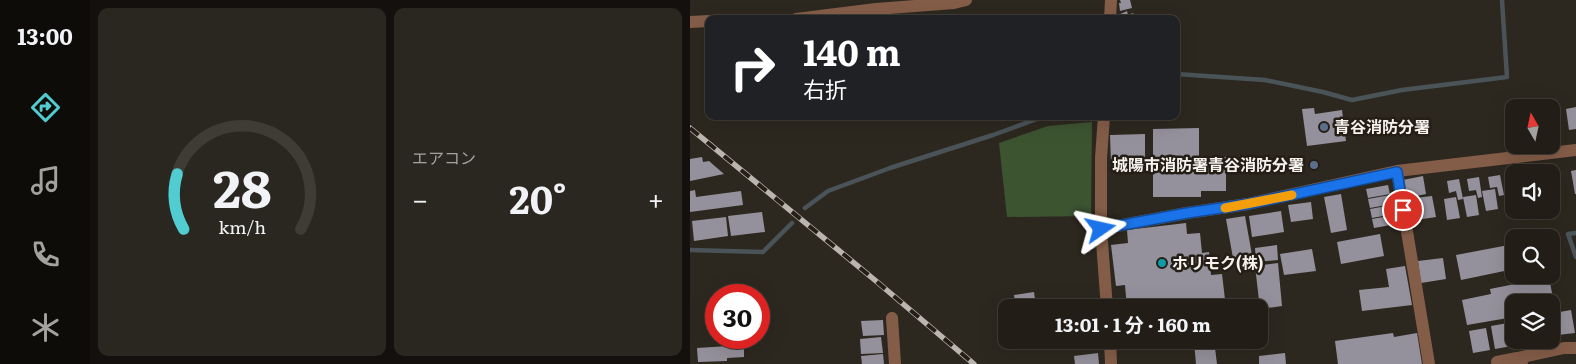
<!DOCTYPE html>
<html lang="ja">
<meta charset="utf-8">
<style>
:root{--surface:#221e17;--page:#2a2720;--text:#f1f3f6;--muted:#a2a2a1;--line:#3f3c36;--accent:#51ccd1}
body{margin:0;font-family:Literata,"Noto Sans JP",serif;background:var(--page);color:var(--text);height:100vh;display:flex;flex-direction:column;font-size:19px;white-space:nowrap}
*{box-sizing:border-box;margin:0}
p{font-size:16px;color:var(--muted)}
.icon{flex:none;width:28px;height:28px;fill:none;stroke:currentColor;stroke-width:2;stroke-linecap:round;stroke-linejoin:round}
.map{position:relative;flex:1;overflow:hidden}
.drawer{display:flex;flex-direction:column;gap:8px;padding:8px;background:#13100d;width:600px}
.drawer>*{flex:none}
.guide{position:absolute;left:15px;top:15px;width:475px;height:105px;border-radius:10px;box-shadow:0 5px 20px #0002,0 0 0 1px var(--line);background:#202124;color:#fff;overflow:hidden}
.needle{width:32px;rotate:351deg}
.fabs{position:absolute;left:815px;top:99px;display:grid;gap:10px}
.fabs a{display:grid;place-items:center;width:55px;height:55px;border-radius:10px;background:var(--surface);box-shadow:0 5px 20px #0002,0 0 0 1px var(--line);font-size:25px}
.speed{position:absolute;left:15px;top:284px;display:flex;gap:10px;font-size:25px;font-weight:700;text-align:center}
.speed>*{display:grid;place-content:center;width:65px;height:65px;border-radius:50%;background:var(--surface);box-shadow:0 5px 20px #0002,0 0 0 1px var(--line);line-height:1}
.speed .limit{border:8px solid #d22;background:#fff;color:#111}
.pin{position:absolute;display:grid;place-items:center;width:42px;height:42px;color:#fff;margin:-21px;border:2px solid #fff;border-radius:50%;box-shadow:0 1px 5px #0007}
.me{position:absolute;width:55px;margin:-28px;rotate:79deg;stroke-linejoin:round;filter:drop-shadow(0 0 4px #0008)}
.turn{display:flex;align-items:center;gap:18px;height:105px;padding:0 15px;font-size:22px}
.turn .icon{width:65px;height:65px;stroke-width:2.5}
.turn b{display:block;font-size:35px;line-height:42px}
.big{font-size:38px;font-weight:700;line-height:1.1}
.drawer .tile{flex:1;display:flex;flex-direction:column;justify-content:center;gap:8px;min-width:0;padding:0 18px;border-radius:10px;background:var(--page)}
.drawer .dial{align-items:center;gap:0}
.dial svg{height:130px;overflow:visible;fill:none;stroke:var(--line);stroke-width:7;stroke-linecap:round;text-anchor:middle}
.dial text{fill:var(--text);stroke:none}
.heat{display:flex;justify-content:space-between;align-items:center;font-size:28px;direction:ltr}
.drawer .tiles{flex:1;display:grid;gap:8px;grid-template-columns:repeat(2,1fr)}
.trip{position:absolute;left:308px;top:299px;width:270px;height:50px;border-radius:10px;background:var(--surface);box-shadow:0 5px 20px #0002,0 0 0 1px var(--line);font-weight:700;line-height:50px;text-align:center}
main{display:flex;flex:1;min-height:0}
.tabs{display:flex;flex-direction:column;width:90px;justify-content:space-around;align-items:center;background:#0e0c09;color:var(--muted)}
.tabs .icon{width:35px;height:35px}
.tabs .selected{color:var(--accent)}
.tabs b{font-size:22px;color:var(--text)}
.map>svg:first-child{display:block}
.green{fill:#3d5431}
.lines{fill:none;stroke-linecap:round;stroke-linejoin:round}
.stream{stroke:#4a5458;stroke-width:4.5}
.building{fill:#95919c}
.street{stroke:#845d48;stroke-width:12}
.rail-casing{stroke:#bab5af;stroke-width:5.5}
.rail{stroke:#241e16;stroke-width:4;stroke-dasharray:11;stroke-linecap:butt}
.route-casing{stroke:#114b97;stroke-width:12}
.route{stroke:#1a73e8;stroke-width:9}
.slow{stroke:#f59e0b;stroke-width:9}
.service-dot{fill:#5c6f8a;stroke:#241e16;stroke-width:2}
.culture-dot{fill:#0f9aa8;stroke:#241e16;stroke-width:2}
.labels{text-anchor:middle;stroke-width:5;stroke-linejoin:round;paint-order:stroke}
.poi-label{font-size:16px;font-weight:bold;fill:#f6f2ed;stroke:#241e16;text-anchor:start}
</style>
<main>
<nav class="tabs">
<b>13:00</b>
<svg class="icon selected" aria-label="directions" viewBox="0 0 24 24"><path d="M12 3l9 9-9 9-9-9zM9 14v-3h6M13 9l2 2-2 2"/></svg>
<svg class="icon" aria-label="music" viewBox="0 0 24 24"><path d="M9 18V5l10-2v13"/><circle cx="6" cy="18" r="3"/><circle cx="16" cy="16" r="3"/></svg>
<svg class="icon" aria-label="phone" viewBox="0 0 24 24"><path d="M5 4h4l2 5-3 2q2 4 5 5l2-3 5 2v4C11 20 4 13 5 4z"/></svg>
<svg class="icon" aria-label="climate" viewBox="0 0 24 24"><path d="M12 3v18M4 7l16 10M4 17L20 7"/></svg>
</nav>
<section class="drawer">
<div class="tiles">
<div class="tile dial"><svg viewBox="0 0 100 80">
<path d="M14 69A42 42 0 1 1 86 69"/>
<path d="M14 69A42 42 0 0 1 10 35" stroke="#51ccd1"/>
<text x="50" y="56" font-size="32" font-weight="700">28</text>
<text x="50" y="72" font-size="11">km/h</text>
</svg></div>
<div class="tile"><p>エアコン</p>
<div class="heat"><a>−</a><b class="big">20°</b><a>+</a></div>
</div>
</div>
</section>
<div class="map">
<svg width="886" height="364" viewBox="0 0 886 364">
<rect width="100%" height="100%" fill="#2d281f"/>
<path class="green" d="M402,122L401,216L317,217L309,143L358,126Z"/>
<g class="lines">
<path class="stream" d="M486,74L575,80L633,92L662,100L712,90L817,77L812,0
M115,208L138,191L200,168L303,135L347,119L399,116
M886,233L878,234L886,257
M0,250L73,252L102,223"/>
</g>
<path class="building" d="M430,0H440L442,8L430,11L429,3H431Z
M437,11L438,15L443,13L445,19H430L428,15Z
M864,106L868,126L861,127V107Z
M886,107V129L879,130L876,109Z
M624,108L625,114L652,110L656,141L617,146L612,109Z
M509,128V157H536V191H511V197H463V129Z
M455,134V164H421L420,135Z
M12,157L13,162L19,161L34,174L0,181V159Z
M831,167L832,172H824V185L821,186L819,169Z
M886,170V194H885L881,171Z
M810,175L814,195L809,196L807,187L800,188L798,177Z
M733,176L736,194L717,198L713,180Z
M789,177L792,197L788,198L786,190L779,191L777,179Z
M769,179L773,199L768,200L766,191L759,193L757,181Z
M698,185L700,194L678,198L676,189Z
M868,185L870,204L861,205V186Z
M824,187V208L818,209L815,188Z
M805,189L808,209L796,211L792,191Z
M5,190L6,197L51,191L53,205L0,212V191Z
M651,194L657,230L641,233L634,197Z
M700,195L702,204L680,208L678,199Z
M786,195L789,215L777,217L773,197Z
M742,196L746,217L720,221L717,199Z
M766,197L770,218L757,220L754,199Z
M621,202L623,219L601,222L598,205Z
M702,205L704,214L682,218L680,209Z
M591,211L594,232L562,237L559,216Z
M72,212L75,232L41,236L38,216Z
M705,215L706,224L684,228L682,219Z
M555,216L562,255L543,258L536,219Z
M36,217L38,236L4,241L2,221Z
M496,223L497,234L510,233L512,253L519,252L521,275L532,274L536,308H437L435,285L426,286L421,245L438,243L437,230Z
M690,234L694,256L651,264L647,242Z
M824,244V269L771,280L766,255Z
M587,245L588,260L566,262L565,248Z
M622,249L626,271L594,275L590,254Z
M753,258L756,279L731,283L728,261Z
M588,263L592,306L570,309L565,266Z
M715,266L722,305L672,311L669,290L699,287L696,269Z
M859,277L865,309L861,310V302H824V317L777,325L772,300L801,294L800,289Z
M344,292L346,308H326L324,295Z
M881,310L885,333L868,335L864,313Z
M193,320L194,335L173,336L171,321Z
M818,323L822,346L805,349L801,326Z
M796,328L800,350L783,353L779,331Z
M703,333L704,337L727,333L732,364H648L645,341Z
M191,337L193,353L171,354L170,339Z
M524,340L527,364H506L504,341Z
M54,345V357L37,358V361L8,362L7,348Z
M408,353L409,364H385L384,356Z
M595,353L596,364H569V356Z
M193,354L194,364H172L171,356Z"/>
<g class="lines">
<path class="street" d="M106,19L186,9L264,3L276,0
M420,19L421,0
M0,22L19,21
M414,116L411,158V229L417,308
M707,171L739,364
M411,229L497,213L558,204L707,171L886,150
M202,318L205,364
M420,340L421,364
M807,362L827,358
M832,364L827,358L874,348H886"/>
<defs>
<path id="rail" d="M0,128L186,281L284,364"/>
</defs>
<use href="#rail" class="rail-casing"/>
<use href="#rail" class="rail"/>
</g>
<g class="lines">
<defs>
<path id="route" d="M411,229L497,213L558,204L707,172L713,210"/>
</defs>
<use href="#route" class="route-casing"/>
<use href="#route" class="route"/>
<path class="slow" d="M535,208L602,195"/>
</g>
<g class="service-dot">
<circle cx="634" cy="127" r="5"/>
<circle cx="624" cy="165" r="5"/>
</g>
<circle class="culture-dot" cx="472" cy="263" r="5"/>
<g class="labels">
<g class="poi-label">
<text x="644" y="133">青谷消防分署</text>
<text x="614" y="171" text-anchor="end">城陽市消防署青谷消防分署</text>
<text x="482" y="269">ホリモク(株)</text>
</g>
</g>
</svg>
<div class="fabs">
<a><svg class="needle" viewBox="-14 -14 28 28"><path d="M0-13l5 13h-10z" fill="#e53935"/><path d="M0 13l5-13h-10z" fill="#a2a2a1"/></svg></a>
<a><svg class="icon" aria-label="sound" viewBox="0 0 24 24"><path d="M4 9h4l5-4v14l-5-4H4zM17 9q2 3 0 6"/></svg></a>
<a><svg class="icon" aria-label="search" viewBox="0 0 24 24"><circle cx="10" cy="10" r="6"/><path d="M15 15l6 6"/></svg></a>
<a><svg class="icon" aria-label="layers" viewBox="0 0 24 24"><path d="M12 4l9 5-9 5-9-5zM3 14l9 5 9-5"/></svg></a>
</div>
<div class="speed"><div class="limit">30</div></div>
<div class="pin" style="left:713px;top:210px;background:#d93025"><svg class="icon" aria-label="arrive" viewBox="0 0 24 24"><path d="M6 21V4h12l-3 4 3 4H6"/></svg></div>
<svg class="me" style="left:411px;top:229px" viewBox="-20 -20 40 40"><path d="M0-17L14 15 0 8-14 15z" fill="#1a73e8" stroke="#fff" stroke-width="4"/></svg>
<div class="trip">13:01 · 1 分 · 160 m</div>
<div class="guide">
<div class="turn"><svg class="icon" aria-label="right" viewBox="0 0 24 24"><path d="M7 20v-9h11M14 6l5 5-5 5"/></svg><div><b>140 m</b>右折</div></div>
</div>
</div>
</main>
